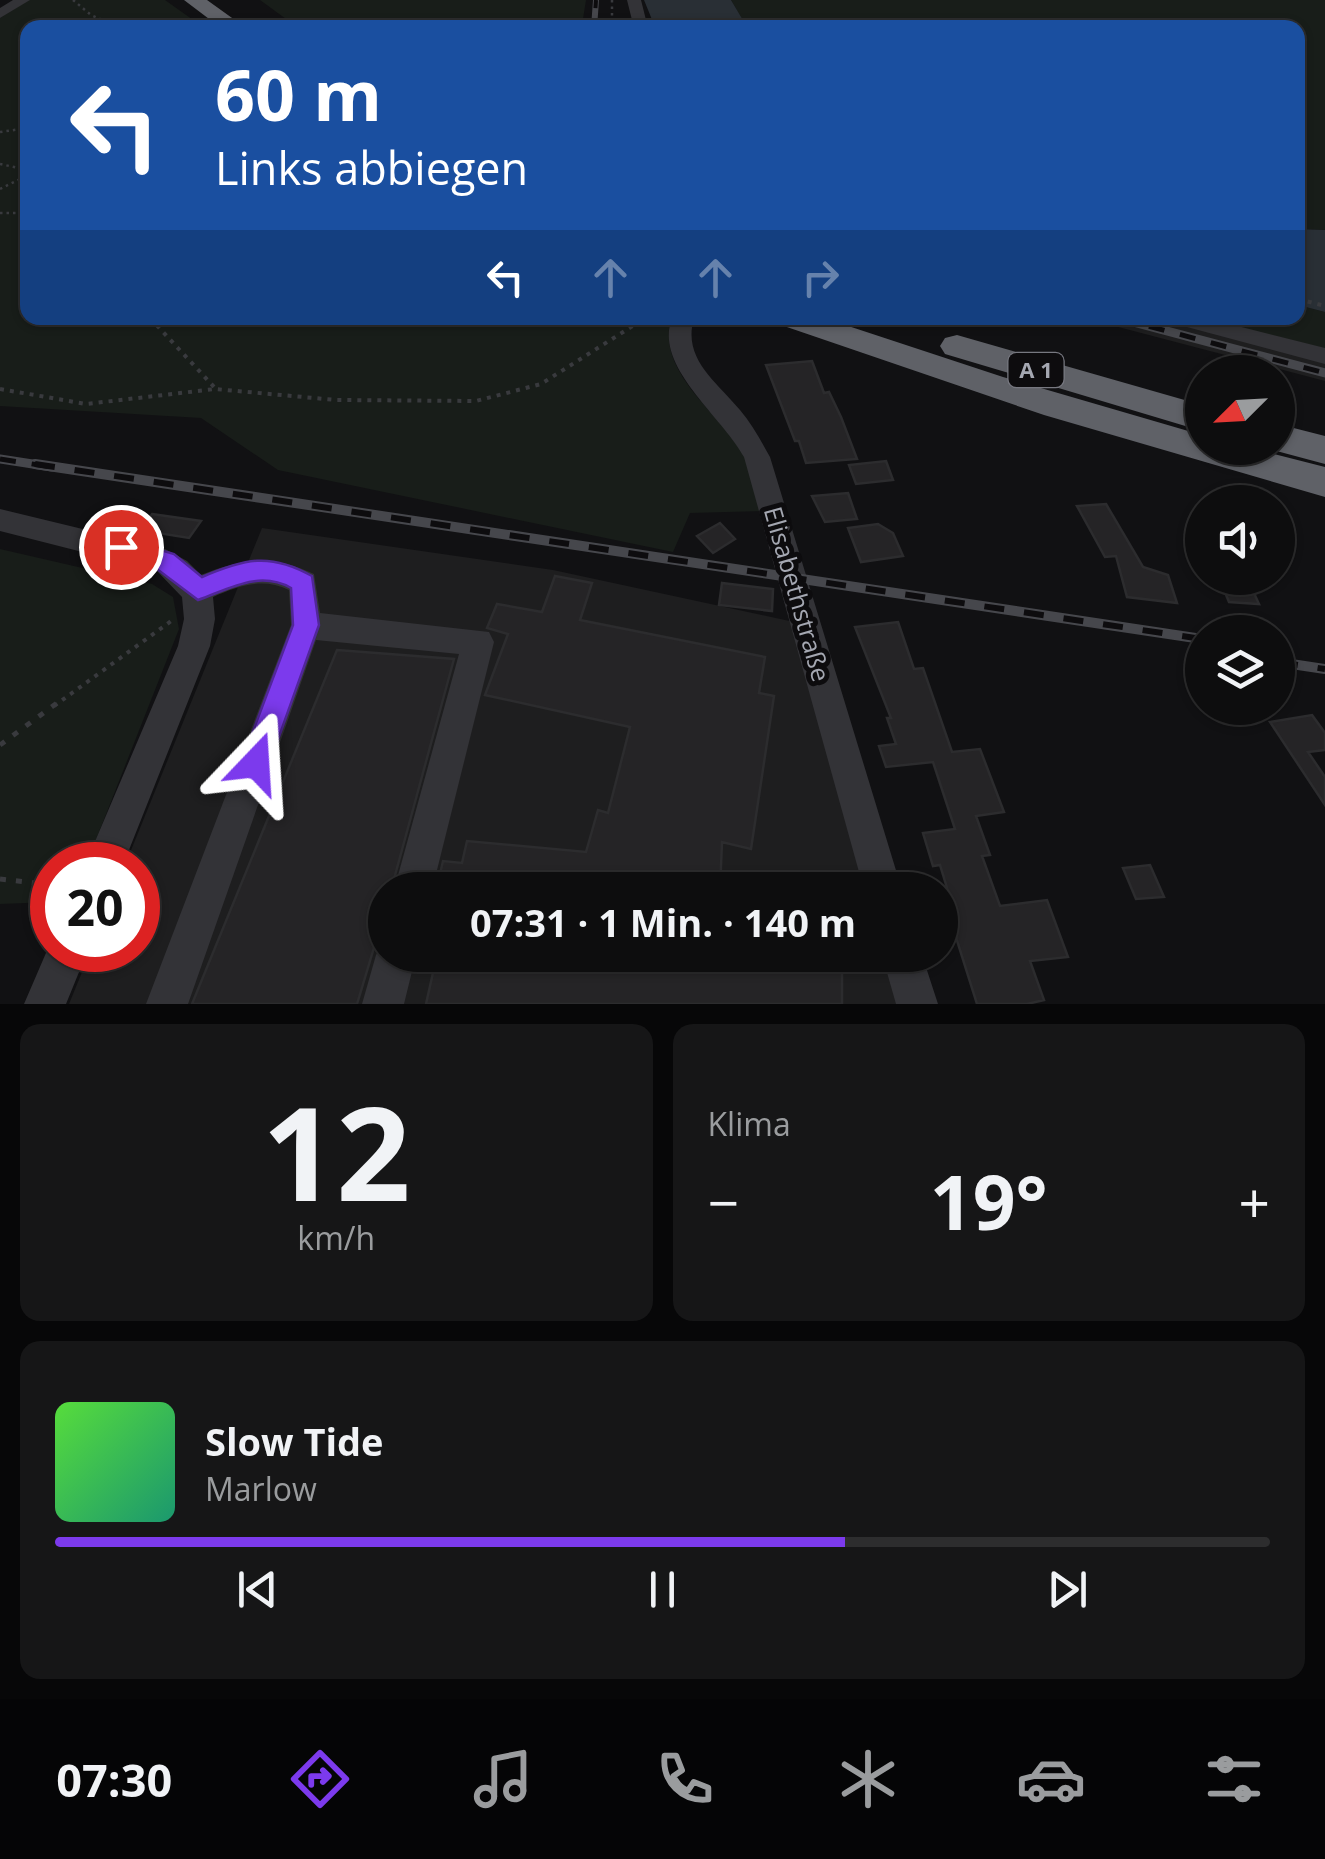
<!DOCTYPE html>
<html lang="de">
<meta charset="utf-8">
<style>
:root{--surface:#0d0d0e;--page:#161617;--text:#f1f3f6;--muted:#9a9c9e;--line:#2d2d2e;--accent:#7c3aed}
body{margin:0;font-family:"Open Sans",sans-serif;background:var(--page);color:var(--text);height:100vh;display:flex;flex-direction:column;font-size:38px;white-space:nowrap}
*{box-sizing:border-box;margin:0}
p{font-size:32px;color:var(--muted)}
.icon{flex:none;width:55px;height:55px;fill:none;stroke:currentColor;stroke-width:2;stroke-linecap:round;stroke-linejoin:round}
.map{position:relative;height:1004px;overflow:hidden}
.sheet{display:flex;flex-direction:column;gap:20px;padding:20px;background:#070708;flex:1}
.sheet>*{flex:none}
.banner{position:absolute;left:20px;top:20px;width:1285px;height:305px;border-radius:20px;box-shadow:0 2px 8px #0004,0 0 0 2px var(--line);background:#1a4fa0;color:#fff;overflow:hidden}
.needle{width:65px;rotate:246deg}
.buttons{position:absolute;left:1185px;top:355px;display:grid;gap:20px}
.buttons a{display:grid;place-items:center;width:110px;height:110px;border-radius:50%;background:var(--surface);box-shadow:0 2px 8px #0004,0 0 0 2px var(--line);font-size:50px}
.speed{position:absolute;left:30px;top:842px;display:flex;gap:20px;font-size:50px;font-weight:700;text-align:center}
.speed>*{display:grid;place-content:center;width:130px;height:130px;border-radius:50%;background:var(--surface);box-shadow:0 2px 8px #0004,0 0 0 2px var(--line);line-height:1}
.speed .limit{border:15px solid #d22;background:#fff;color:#111}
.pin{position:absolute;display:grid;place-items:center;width:85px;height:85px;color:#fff;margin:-42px;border:5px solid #fff;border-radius:50%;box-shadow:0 2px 10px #0007}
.me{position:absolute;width:110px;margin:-55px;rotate:20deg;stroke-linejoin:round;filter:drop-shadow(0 0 8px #0008)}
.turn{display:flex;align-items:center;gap:35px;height:210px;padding:0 30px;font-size:45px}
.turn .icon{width:130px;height:130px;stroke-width:2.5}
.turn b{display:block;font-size:70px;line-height:85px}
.lanes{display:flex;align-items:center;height:95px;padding:0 30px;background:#0003;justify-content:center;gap:50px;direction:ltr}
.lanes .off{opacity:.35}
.big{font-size:75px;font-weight:700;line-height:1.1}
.sheet .tile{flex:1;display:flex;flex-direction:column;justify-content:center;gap:15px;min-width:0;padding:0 35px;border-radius:20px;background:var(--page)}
.sheet .dial{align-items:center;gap:0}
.dial b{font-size:130px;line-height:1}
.song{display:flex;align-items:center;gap:30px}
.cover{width:120px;height:120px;border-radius:15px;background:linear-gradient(135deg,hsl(110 70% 55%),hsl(160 70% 35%))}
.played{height:10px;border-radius:5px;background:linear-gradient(90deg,var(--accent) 65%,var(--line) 65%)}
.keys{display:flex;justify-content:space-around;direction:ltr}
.heat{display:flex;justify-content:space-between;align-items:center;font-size:55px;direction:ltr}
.sheet .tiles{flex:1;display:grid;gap:20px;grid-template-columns:1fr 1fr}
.tile:last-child{grid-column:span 2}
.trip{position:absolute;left:368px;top:872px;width:590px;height:100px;border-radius:50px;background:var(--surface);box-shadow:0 2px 8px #0004,0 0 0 2px var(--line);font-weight:700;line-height:100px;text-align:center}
.dock{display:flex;height:160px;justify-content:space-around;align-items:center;background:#050506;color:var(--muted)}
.dock .icon{width:70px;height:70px}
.dock .selected{color:var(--accent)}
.dock b{font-size:45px;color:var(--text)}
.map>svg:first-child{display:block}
.built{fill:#1e1e1f}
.green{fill:#181d19}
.water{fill:#292f35}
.building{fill:#252426;stroke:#2c2c2e;stroke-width:2.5}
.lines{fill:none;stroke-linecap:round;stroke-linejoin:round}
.path-far2{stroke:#393a3e;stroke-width:2.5;stroke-dasharray:2.5 4;stroke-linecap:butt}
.path-far1{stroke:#393a3e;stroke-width:4;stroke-dasharray:4 6;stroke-linecap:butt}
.path{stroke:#393a3e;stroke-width:5;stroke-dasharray:6 10;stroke-linecap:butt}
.minor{fill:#333337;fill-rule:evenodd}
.highway{fill:#5f6167;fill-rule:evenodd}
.rail-far2-casing{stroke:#46474c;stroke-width:6}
.rail-far1-casing{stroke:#46474c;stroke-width:9}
.rail-casing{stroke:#46474c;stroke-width:10}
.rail-far2{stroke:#0d0c0e;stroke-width:4;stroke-dasharray:10;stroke-linecap:butt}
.rail-far1{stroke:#0d0c0e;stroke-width:5;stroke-dasharray:16;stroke-linecap:butt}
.rail{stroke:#0d0c0e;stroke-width:6;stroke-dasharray:20;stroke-linecap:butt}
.route{fill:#7c3aed;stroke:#51269a;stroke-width:2.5}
.labels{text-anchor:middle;stroke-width:10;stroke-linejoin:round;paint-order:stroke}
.shield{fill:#0d0c0e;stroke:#777880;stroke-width:2.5}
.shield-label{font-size:22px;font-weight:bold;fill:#a4a7b1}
.street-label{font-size:25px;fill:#a4a7b1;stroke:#0d0c0e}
</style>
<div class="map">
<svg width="1325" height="1004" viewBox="0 0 1325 1004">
<rect width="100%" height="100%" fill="#111113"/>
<path class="built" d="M1084,318H1161L1325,360V381Z
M262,528L553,570L794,622L868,890H385V955H886L899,1004H69L91,950H138V865H125Z"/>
<path class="green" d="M29,0H165L203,27L28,28V318H671C655,377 728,418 753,465C760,478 762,497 766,511L690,513L673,552L278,470L201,418L0,406V18Z
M260,0H586L583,19L557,27H297Z
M731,0H1325V230L1298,229V28H747Z
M1298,305L1325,312V350L1201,318H1298Z
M0,549L152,584L173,597L179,629L86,865H52V902L0,904Z"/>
<path class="water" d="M644,0H731L747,27H655Z
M1298,229L1325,230V312L1298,305Z"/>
<path class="building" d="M812,361L824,393L829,392L841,417L857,459L806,463L799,441H795L766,365Z
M886,461L893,480L856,484L849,465Z
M848,493L857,519L825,522L812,496Z
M1106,504L1143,567L1168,575L1177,603L1127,597L1116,556L1105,557L1077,506Z
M152,514L201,521L189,538L140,530Z
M720,523L735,539L713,553L697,536Z
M878,524L893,533L903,556L861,562L848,528Z
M555,576L592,583L580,620L765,657L759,693L774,696L751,849L722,842L720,890H452L437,887L443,861L462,863L467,841L586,852L598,810L608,813L630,727L485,695L508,634L487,628L497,604L542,612Z
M1219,578H1247L1259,604L1229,602Z
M722,583L773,589L772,611L719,605Z
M898,622L914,669L923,668L952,752L980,749L1004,812L976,816L990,855L982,856L1000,906L1047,900L1068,957L1030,961L1044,1000L1027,1004H977L948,912L954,911L940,865L933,866L923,833L955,829L933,762L886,767L879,746L896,744L887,718H891L855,627Z
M337,650L454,659L391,890H385V911L357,1004H192Z
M1312,715L1325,733V750L1308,752L1325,777V805L1270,722Z
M1150,865L1164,897L1136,899L1123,868Z
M437,955H842V1004H426Z"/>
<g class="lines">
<path class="path-far2" d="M73,0L91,15L120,28
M612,0V28
M0,132L28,128
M0,164L28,170
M0,189L28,175
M0,213H28"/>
<path class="path-far1" d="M1298,299L1325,306
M150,318L215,388
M635,318L664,323
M0,389L86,404L215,389L336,400L476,401L541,384L642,320
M54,706L174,619"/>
<path class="path" d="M0,745L57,703
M0,879L52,885"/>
<path class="minor" d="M13,0H30L0,18V8Z
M627,0H641L648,28H634Z
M672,318H694C682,359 716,381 740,410C752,424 761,441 770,457L902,890H864L744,457C722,416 653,366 672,318Z
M1169,318H1206L1325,348V364L1172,323Z
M0,509L165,549L187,561L201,575C242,559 273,554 314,574L320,613L489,632L494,642L432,890H394L459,654L316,640L188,1004H146L291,625L289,590C262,577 238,586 213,597L215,619L210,646L123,865H85L178,646L184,619L182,597L157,571L0,531Z
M52,939V950H88L66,1004H24Z
M385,939V955H416L404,1004H362L376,955Z
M882,955H922L938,1004H896Z"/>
<path class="highway" d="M184,0H207L246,28H221Z
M777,318H824L1003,377L1202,435V448H1250L1325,467V497L1044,415L781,325Z
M957,335L1202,405V431L945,354L940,346L945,338Z
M1278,424L1325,436V464L1265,448H1278Z"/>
<defs>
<path id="rail-far2" d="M594,28L596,0"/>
<path id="rail-far1" d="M1118,318L1325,373
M0,459L52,467"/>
<path id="rail" d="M35,464L1202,639
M1278,662L1325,669"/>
</defs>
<use href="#rail-far2" class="rail-far2-casing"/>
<use href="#rail-far1" class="rail-far1-casing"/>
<use href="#rail" class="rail-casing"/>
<use href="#rail-far2" class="rail-far2"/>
<use href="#rail-far1" class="rail-far1"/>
<use href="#rail" class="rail"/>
</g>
<path class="route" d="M121,538L174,554L202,577C244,559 270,552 312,576L319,625L266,773L256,777L245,773L241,763L293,625L291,588C259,570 229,589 198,600L157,569L112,554L109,547L112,540Z"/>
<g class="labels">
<rect class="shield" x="1008.5" y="353" width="55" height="34" rx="8"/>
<g class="shield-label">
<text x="1036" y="378">A 1</text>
</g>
<g class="street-label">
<text transform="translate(797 594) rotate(74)" y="9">Elisabethstraße</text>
</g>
</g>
</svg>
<div class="buttons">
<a><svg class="needle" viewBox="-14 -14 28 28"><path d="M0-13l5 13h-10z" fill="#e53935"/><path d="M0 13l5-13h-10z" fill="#9a9c9e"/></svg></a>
<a><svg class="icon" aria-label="sound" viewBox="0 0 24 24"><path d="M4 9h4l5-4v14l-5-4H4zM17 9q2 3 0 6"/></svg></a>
<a><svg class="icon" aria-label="layers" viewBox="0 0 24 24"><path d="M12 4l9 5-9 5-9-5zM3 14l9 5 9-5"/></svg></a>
</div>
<div class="speed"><div class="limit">20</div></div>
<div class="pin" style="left:121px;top:547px;background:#d93025"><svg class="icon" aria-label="arrive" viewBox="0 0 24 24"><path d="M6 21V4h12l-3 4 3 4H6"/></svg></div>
<svg class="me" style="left:256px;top:763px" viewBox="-20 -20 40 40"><path d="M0-17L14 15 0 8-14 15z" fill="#7c3aed" stroke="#fff" stroke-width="4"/></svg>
<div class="trip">07:31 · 1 Min. · 140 m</div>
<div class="banner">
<div class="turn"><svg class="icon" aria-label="left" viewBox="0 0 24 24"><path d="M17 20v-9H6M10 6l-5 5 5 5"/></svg><div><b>60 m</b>Links abbiegen</div></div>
<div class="lanes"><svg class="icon" aria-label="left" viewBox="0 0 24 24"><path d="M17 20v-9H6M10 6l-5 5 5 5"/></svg><svg class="icon off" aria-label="ahead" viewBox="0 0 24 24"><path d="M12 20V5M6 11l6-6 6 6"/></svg><svg class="icon off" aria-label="ahead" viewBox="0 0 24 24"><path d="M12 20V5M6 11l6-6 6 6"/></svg><svg class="icon off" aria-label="right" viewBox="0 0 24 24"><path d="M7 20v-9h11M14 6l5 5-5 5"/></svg></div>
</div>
</div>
<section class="sheet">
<div class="tiles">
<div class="tile dial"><b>12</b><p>km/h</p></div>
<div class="tile"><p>Klima</p>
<div class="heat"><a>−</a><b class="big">19°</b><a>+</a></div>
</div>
<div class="tile">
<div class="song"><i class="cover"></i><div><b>Slow Tide</b><p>Marlow</p></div></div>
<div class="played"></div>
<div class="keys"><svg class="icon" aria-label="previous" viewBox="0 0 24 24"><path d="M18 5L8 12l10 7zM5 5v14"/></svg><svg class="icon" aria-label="pause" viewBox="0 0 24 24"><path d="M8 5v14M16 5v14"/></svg><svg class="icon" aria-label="next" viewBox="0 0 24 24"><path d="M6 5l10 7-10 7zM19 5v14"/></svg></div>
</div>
</div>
</section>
<nav class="dock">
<b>07:30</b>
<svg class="icon selected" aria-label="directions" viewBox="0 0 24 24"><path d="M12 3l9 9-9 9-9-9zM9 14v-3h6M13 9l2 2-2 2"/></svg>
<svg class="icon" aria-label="music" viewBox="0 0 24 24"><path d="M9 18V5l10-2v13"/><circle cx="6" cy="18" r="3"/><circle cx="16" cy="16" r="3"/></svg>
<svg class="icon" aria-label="phone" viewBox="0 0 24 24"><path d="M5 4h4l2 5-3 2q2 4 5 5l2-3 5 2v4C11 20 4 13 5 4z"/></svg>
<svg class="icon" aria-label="climate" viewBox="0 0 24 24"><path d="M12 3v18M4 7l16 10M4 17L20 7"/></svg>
<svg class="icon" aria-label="car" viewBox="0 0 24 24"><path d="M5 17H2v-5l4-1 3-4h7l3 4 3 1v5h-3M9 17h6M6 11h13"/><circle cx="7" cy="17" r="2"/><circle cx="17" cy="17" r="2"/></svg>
<svg class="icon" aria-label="filters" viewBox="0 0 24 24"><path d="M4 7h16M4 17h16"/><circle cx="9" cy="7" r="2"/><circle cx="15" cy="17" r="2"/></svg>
</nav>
